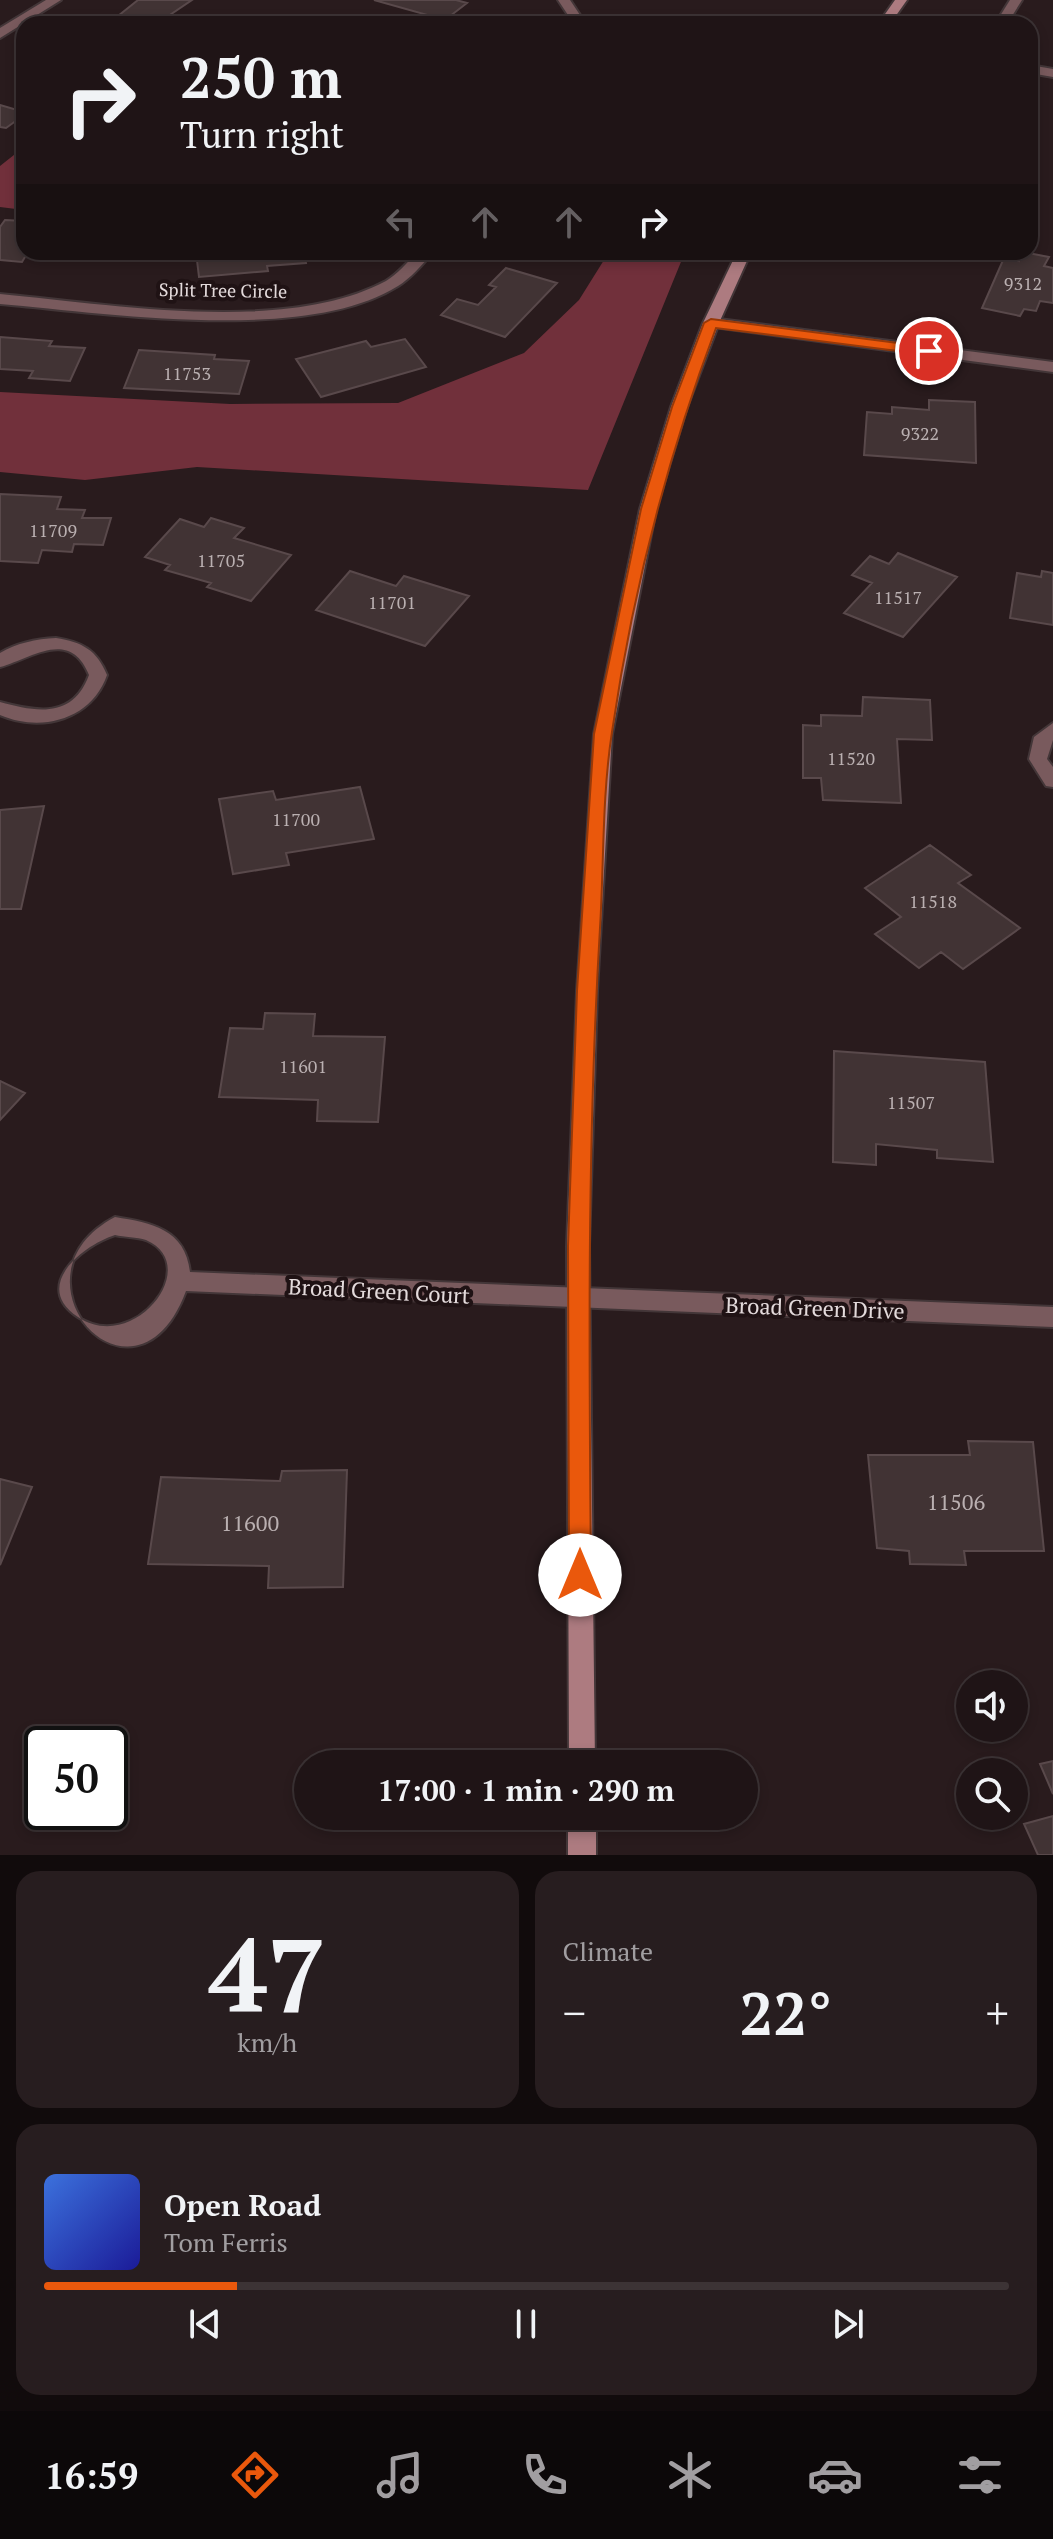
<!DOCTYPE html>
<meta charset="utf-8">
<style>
:root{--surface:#1f1416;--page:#271d1f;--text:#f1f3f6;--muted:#a19ea1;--line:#3c3335;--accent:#ea580c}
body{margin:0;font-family:"PT Serif",serif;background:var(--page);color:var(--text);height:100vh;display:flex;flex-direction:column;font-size:30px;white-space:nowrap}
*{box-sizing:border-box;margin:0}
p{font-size:26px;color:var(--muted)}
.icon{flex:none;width:44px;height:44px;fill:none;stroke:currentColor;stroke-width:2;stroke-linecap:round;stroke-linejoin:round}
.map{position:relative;height:1855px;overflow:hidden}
.side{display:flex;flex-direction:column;gap:16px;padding:16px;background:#110b0c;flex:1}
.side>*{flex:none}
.hud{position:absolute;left:16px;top:16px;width:1022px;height:244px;border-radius:24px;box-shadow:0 4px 12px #0003,0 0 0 2px var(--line);background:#1f1416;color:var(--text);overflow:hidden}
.fabs{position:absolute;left:956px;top:1670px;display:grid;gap:16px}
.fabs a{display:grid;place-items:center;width:72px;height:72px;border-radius:50%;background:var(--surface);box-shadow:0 4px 12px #0003,0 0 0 2px var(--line);font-size:40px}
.speed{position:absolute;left:24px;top:1726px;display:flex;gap:16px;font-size:40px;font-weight:700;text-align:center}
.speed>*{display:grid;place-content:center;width:104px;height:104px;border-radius:50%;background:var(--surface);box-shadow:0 4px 12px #0003,0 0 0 2px var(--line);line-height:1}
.speed .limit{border:4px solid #111;border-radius:12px;background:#fff;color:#111}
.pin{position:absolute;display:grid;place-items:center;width:68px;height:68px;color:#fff;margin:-34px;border:4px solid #fff;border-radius:50%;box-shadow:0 2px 8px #0007}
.me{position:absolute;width:88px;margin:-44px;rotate:0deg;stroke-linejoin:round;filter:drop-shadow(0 0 6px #0008)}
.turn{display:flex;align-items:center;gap:28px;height:168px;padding:0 32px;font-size:36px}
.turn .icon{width:104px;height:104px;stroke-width:2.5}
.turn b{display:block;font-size:56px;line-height:68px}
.lanes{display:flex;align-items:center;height:76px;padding:0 32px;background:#0003;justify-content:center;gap:40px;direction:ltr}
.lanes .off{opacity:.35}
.big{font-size:60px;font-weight:700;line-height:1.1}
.side .tile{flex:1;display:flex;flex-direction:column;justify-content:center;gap:12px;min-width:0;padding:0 28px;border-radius:24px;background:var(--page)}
.side .dial{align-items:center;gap:0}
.dial b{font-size:104px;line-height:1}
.song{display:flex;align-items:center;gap:24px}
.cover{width:96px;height:96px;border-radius:12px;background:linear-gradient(135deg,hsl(220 70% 55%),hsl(240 70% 35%))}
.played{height:8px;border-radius:4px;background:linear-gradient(90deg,var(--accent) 20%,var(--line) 20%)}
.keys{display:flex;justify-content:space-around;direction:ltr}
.heat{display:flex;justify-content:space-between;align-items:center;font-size:44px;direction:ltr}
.side .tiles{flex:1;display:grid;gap:16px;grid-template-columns:1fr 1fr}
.tile:last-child{grid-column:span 2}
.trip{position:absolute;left:294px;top:1750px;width:464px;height:80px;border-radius:40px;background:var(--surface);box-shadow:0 4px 12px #0003,0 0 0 2px var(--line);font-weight:700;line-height:80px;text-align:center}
.tabs{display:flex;height:128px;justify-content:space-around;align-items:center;background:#0c0809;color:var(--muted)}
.tabs .icon{width:56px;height:56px}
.tabs .on{color:var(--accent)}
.tabs b{font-size:36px;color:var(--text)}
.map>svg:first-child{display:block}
.forest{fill:#71303b}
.building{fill:#413334;stroke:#59494b;stroke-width:2}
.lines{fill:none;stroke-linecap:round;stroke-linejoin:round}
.service-casing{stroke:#433638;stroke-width:4}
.minor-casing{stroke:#433638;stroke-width:4}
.secondary-casing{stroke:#433638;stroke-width:4}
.service{fill:#795a5d;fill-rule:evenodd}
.minor{fill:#795a5d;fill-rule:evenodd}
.secondary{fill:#ad7b80;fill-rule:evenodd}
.route{fill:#ea580c;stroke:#983908;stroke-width:2}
.labels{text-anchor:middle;stroke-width:8;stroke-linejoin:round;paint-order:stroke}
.number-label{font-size:18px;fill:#bab0b1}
.far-street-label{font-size:18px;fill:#e3dadb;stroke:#1f1214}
.street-label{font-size:22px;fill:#e3dadb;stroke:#1f1214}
.near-number-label{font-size:22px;fill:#bab0b1}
</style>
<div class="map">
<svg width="1053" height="1855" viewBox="0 0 1053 1855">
<rect width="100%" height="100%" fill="#291b1d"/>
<path class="forest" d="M24,147V210L0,207V166Z
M609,252H685L588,490L197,467L85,480L0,472V392L230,404L398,403L524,353L579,300Z"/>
<path class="building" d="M138,0H192L158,23L162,24H108Z
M374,0H456L467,3L445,20Z
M0,105L24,112V115L6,128L0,127Z
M5,220L24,221V252H28L22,262L0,260V227Z
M58,252H99L95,259L57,256Z
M196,252H304L306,263L267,266L268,271L199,277Z
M1023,252L1049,257L1044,266L1053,268V303L1040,301L1036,311L1024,309L1020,316L982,308L1004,258L1019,261Z
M506,268L557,283L505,337L441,315L457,299L478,305L496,287L489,285Z
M0,337L52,341L49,346L85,348L70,381L29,378L33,371L0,369Z
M405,339L426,367L321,397L296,359L366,341L371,347Z
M139,350L215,355L214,359L249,361L239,394L124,388Z
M929,400L975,402L976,463L864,455L867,412L892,414V407L929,410Z
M0,494L61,497L57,509L85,510L82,518H111L103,545L74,544L72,552L42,550L38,563L0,561Z
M211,518L244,528L234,538L291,555L251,601L207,587L211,583L165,570L170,565L145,557L180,519L204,527Z
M898,553L957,577L903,637L844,613L872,583L852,575L870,556L889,564Z
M350,571L396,586L404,576L469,596L425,646L316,610Z
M1042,571L1053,573V625L1010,618L1017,573L1041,577Z
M863,697L930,700L932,740L897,739L901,803L823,800L821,778H803V725L821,726V715L862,716Z
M360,787L374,839L286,853L289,865L233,874L219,799L273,791L276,800Z
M44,806L21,909H0V810Z
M930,845L971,875L958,883L1020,928L963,969L941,952L919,968L875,934L901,917L865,888Z
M265,1013L315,1014L313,1036L385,1037L378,1122L317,1121L318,1100L219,1097L230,1028L263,1029Z
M834,1051L985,1062L993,1162L937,1158V1150L876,1144V1165L833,1162Z
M0,1081L25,1093L0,1120Z
M968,1441L1033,1442L1044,1551H964L966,1565L910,1564L909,1551L877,1548L868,1455H970Z
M347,1470L343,1587L268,1588L269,1566L148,1564L161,1477L280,1481L282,1471Z
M0,1479L32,1487L0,1565Z
M1053,1761V1794L1040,1764Z
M1053,1816V1855H1038L1024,1824Z"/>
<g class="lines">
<defs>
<path id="service" d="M1010,0H1022L1007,24H995Z
M1030,65L1053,69V77L1030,73Z"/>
<path id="minor" d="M46,0H61L0,38V28Z
M558,0H570L586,24H574Z
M418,252H433C424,263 411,278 398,286C306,344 106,313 0,304V294C111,304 285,335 386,281C398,274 408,261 418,252Z
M711,318L1053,362V372L706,326V320Z
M56,638C82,642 97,650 107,675C92,719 42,733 0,715V702C36,712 73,719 89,675C70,627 30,659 0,667V653C17,643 36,639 56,638Z
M1053,723V740L1047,759L1053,767V787L1046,786L1029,759L1034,737Z
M115,1217C152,1223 185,1229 190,1272L1053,1307V1327L186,1291C135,1427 0,1278 115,1217ZM115,1235C124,1237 137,1237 146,1240C204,1265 134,1355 78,1317C32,1287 81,1246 115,1235Z"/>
<path id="secondary" d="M895,0H907L890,24H878Z
M737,252H751L719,323L687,407L656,509L612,734L597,991L589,1246L595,1764H569L567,1246L577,991L594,734L640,509L671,407L703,323Z
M568,1816H596V1855H568Z"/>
</defs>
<use href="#service" class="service-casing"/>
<use href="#minor" class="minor-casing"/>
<use href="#secondary" class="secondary-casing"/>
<use href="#service" class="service"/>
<use href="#minor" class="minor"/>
<use href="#secondary" class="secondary"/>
</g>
<path class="route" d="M711,319L929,347L936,351L929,355L716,328C667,458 632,594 612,732C602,796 604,864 600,928C587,1144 589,1359 591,1575L588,1582L580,1585L572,1582L569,1575L568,1246L577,991L594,734L641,509L672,407L704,323Z"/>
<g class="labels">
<g class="number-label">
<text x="1023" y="290">9312</text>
<text x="187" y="380">11753</text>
<text x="920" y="440">9322</text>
<text x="53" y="537">11709</text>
<text x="221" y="567">11705</text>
<text x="898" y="604">11517</text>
<text x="392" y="609">11701</text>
<text x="851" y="765">11520</text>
<text x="296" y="826">11700</text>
<text x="933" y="908">11518</text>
<text x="303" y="1073">11601</text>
<text x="911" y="1109">11507</text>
</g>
<g class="far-street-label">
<text transform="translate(223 291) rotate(1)" y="6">Split Tree Circle</text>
</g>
<g class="street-label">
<text transform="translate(379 1291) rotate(3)" y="8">Broad Green Court</text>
<text transform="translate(815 1308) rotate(2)" y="8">Broad Green Drive</text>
</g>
<g class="near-number-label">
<text x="956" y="1510">11506</text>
<text x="250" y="1531">11600</text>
</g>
</g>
</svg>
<div class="fabs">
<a><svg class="icon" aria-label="sound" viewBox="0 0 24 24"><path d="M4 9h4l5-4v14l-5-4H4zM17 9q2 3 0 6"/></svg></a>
<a><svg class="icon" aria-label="search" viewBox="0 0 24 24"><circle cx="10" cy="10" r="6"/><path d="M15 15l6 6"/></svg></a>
</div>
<div class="speed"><div class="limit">50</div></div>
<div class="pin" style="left:929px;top:351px;background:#d93025"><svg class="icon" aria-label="arrive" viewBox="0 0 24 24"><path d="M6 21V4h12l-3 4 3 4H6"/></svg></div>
<svg class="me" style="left:580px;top:1575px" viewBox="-20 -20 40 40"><circle r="19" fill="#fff"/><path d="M0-13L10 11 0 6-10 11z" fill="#ea580c"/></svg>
<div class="trip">17:00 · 1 min · 290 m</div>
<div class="hud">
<div class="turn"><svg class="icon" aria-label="right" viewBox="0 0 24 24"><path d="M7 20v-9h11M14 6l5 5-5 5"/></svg><div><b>250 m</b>Turn right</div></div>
<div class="lanes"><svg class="icon off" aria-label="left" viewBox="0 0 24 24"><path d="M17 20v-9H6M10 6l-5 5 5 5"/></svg><svg class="icon off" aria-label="ahead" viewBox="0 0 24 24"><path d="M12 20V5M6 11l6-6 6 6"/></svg><svg class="icon off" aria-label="ahead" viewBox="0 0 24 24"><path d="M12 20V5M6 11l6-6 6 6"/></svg><svg class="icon" aria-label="right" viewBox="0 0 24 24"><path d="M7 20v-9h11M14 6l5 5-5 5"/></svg></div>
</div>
</div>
<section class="side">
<div class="tiles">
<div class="tile dial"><b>47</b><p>km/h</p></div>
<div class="tile"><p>Climate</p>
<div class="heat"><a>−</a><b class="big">22°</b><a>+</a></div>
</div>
<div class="tile">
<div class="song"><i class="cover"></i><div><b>Open Road</b><p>Tom Ferris</p></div></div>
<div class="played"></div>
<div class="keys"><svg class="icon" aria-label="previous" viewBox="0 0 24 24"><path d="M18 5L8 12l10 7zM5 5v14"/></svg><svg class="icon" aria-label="pause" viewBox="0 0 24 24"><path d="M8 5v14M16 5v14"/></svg><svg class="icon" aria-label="next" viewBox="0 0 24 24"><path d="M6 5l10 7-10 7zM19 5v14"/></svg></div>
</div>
</div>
</section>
<nav class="tabs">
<b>16:59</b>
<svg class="icon on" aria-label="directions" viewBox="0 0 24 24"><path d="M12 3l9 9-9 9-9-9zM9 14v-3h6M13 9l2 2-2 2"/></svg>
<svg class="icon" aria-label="music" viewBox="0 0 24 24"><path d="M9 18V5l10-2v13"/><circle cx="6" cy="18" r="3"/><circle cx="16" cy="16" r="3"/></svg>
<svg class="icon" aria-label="phone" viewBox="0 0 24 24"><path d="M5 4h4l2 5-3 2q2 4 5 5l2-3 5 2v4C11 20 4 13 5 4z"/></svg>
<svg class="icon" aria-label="climate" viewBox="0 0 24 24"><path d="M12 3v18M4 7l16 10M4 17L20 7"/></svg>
<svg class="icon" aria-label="car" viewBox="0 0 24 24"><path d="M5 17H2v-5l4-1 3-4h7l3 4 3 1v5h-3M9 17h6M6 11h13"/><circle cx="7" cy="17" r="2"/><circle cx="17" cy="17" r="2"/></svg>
<svg class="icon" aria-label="filters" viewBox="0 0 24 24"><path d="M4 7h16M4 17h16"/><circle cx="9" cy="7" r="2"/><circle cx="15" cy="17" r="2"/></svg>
</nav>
